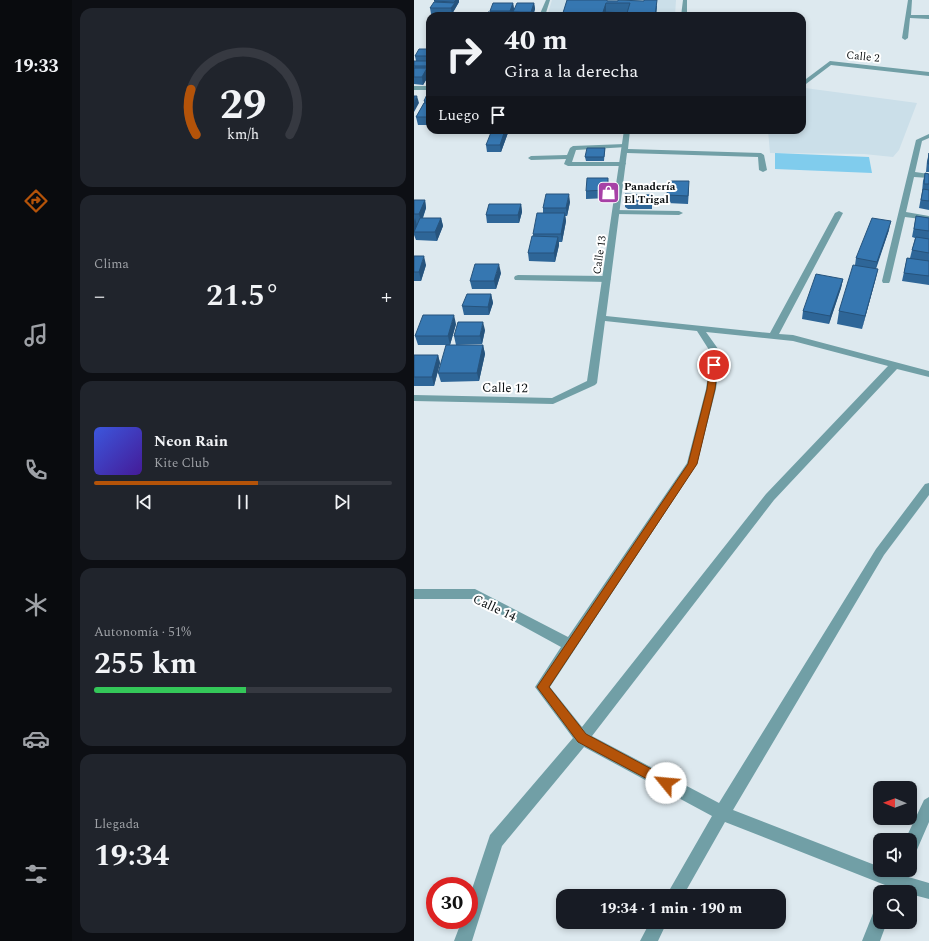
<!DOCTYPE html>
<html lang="es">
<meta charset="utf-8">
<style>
:root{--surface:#171b24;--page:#20242c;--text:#f1f3f6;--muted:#9ea1a6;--line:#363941;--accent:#b45309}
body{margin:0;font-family:Spectral,serif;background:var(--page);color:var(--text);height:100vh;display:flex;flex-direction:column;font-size:15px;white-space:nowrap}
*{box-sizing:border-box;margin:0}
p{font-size:13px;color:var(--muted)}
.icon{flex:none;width:22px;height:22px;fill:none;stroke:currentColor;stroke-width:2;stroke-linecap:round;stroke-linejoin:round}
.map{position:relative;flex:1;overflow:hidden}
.details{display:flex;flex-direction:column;gap:8px;padding:8px;background:#0d0f14;width:342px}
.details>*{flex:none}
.hud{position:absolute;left:12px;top:12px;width:380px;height:122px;border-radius:12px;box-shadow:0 2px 6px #0003;background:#171b24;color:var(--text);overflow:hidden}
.needle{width:26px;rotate:271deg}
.controls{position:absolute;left:459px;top:781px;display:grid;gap:8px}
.controls a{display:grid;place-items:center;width:44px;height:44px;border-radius:8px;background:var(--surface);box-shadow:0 2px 6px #0003;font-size:20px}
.speed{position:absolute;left:12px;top:877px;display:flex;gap:8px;font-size:20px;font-weight:700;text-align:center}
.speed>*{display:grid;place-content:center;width:52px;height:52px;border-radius:50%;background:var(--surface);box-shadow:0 2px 6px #0003;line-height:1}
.speed .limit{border:6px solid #d22;background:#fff;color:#111}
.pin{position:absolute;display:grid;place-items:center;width:34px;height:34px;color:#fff;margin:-17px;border:2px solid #fff;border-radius:50%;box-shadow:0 1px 4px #0007}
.me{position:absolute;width:44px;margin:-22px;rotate:298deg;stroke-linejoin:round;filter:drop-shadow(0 0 3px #0008)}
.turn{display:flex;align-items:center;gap:14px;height:84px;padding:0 12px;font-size:18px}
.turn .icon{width:52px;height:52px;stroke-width:2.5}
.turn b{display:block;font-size:28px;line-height:34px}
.then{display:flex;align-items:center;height:38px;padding:0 12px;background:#0003;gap:8px;font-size:15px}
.big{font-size:30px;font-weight:700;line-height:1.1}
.details .widget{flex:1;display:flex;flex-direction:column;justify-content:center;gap:6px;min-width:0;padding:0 14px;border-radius:12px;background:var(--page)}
.details .dial{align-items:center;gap:0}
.dial svg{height:104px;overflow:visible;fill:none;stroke:var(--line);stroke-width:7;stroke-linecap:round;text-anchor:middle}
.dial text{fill:var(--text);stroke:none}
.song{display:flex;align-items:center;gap:12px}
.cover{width:48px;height:48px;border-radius:6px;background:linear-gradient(135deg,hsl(230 70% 55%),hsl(260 70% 35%))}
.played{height:4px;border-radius:2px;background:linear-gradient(90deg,var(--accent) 55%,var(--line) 55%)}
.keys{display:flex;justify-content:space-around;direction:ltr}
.heat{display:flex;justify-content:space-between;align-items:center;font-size:22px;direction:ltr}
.charge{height:6px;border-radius:3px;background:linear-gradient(90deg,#34c759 51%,var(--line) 0)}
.trip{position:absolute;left:142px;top:889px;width:230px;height:40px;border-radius:12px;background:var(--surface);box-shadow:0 2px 6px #0003;font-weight:700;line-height:40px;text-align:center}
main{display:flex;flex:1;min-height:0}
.tabs{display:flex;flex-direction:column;width:72px;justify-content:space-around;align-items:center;background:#090b0e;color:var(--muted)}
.tabs .icon{width:28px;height:28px}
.tabs .current{color:var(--accent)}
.tabs b{font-size:18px;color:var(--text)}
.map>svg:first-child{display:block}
.built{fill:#cbdfe9}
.green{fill:#80cced}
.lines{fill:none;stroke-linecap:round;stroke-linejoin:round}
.service{fill:#719fa6;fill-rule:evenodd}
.minor{fill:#719fa6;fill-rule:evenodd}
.wall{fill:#2e6698}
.shaded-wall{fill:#26537c}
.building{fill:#3677b1;stroke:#26537c;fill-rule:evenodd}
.route{fill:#b45309;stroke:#753606}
.labels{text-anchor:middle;stroke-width:4;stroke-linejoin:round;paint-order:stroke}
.far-street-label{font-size:11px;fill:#0b0f11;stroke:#fff}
.far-poi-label{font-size:11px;font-weight:bold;fill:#0b0f11;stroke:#fff;text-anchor:start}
.street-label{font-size:13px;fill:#0b0f11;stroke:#fff}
</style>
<main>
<nav class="tabs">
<b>19:33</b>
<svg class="icon current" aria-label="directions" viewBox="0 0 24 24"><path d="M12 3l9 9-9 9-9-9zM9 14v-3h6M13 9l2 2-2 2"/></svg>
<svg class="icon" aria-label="music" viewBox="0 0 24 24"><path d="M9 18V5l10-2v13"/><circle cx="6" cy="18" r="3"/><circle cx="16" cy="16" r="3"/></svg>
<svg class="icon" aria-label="phone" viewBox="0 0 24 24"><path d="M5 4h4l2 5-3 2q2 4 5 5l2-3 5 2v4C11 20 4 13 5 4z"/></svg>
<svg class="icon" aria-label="climate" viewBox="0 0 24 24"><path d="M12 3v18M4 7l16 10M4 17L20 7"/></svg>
<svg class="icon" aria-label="car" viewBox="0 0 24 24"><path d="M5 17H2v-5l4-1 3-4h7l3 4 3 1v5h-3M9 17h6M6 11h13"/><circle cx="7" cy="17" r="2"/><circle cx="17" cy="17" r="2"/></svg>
<svg class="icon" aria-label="filters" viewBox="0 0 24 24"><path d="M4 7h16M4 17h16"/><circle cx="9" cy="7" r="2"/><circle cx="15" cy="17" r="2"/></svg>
</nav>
<section class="details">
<div class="widget dial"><svg viewBox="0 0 100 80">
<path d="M14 69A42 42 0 1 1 86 69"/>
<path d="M14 69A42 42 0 0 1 10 34" stroke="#b45309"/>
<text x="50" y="56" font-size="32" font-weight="700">29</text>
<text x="50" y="72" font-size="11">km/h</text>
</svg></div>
<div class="widget"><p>Clima</p>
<div class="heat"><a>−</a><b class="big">21.5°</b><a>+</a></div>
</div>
<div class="widget">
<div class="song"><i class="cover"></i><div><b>Neon Rain</b><p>Kite Club</p></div></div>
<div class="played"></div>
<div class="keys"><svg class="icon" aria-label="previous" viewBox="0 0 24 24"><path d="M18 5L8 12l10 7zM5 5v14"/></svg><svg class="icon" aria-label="pause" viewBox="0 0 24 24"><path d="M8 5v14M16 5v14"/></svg><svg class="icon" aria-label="next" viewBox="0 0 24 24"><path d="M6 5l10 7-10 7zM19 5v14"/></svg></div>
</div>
<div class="widget"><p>Autonomía · 51%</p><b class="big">255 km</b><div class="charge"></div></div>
<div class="widget"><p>Llegada</p><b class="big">19:34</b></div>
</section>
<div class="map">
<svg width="515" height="941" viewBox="0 0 515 941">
<rect width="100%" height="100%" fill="#dde9ef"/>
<path class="built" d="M138,0H262L261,16H133Z
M391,88L503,103L485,150L479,157L450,154L356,153L354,130H388V96H391Z"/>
<path class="green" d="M361,153L455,157L458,173L361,169Z"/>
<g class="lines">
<path class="service" d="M211,144L213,145V147L162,150L158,162H211L212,164L208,166H154L150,164L152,159L117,160L114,158L117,156L153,155L156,148L159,146Z
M199,210L265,211L269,213L265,215L202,214H199Z
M104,275L193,276L197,279L193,282L101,280L100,278L101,276Z"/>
<path class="minor" d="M132,0H136L131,16H125Z
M269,0H273V16H267Z
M494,0H498L497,15H515V19L496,18L494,38L491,40L488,38Z
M416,61L515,72V76L417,65L388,87V82Z
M0,86H16V90H0Z
M210,130H216L214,149L347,153L350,155L353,170L349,172L345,170L344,157L213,153L192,316L356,333L421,213L425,211L429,213L365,334L379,335L515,371V377L483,369L360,500L178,736L305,803L462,549L511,484L515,483V495L470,555L319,810L466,867V870L476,871L477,870H493L491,876L515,883V899L496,894V892L485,891L484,892H468L471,885L311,822L269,896H252L298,816L170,747L88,846L58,941H40L48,920H55V898L76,835L159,738L121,687L147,647L59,599H0V589H61L154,637L273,463L292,389L297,353L283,331L191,321L183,383L181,385L139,404L0,401V395L138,398L173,381ZM292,332L379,341L474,366L352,494L168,727L136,687L283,464L302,389L307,353Z
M515,134V138L508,141L501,172L515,174V178L500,177L492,212L515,216V220L491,217L476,281L475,283H469L468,281L502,140Z
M515,797V822L502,852L496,854V840H491L510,800Z
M466,909V922H473L466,941H448L460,911Z
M236,922H253L244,941H226Z"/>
</g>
<path class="wall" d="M45,0V2L38,14H17L16,8L21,2L20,1Z
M153,0L220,1L243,6L242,16H148Z
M99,3L100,9L120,3L121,9L119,16H98L99,12L98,16H72L76,12V11Z
M16,49V73L15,74V75L9,85L0,84V61H2L1,56Z
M16,90V125H4L2,117L10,103V101Z
M95,130L87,152H73L72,145Z
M191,148L190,161H172L171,157Z
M515,153V172H512L513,161Z
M511,173L515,174V210L505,208L508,192L509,181Z
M195,186L194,198L172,199V191Z
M275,189L274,204L253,203V195Z
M238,195V209H214L211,207V199Z
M0,200H11L12,208L9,218H27L29,226L23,241L2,240L0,235Z
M156,202L153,216H151L152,221L148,242H145V245L141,262L115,261L114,253L119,236V234L129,213V208Z
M107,204L108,212L105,223H73L72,215Z
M502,216L515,218V285L488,281L493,258H496L501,238L498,237Z
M475,230L462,269H464L461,281L448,329L423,324L425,311L441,265L442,258Z
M0,256L12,265L7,281H0Z
M87,273L82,289H58L56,281Z
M429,279L427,288L415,324L388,319L389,311Z
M77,294L79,303L75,315H50L48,306Z
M42,324L36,345H4L1,336Z
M71,330L68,344L42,345L40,336Z
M69,345L71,354L65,381L27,382L24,373Z
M0,355H24L26,363L20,386H0Z"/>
<path class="shaded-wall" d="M42,0H45V2L38,14L37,8L41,3L40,2Z
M243,0L242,16H241Z
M99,3L100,9L98,16H97L96,11Z
M120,3L121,9L119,16H118L117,12Z
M192,3V14L190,15V16H189V12Z
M16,63V73L15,74L14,66Z
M13,68L15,75L9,85L8,77Z
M3,96L5,103L0,112V102Z
M91,130H95L87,152L86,145Z
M194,178L195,186L194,198L193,190Z
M155,194L156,202L153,216L152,208Z
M11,200L12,208L7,222L5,214Z
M107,204L108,212L105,223L104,215Z
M151,213L152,221L148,242L147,234Z
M1,218L3,226L0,232V221Z
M27,218L29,226L23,241L21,232Z
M477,221L475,230L461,270L463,262Z
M144,237L145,245L141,262L140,253Z
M10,256L12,265L7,281L5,272Z
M85,264L87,273L82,289L80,281Z
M464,269L461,281L448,329L451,316Z
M429,279L427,288L415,324L416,316Z
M77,294L79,303L75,315L74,307Z
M40,315L42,324L36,345L34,336Z
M69,322L71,330L68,344L66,336Z
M69,345L71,354L65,381L63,373Z
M24,355L26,363L20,386L18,377Z"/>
<path class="building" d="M21,0H42L40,2L20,1Z
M153,0H193V1H204V0L230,1V0H243L241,16H227V15H215L214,16H200V15H190L189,16H175V15H162L161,16H148ZM192,3H216L213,13L189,12Z
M20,2L41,3L37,8H16Z
M79,3H99L96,11H76Z
M103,3H120L117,12H99Z
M74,12H96L95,16H72Z
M99,12L114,13L113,16H98Z
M5,49H16V56H1Z
M0,61H16V63L14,66H0Z
M0,68H13L8,77H0Z
M15,90H16V101H10Z
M0,96H3L0,102Z
M10,103H16V117H2Z
M78,130H91L86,145H72Z
M173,148H191L190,157H171Z
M515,153V164H514Z
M511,173L515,174V184H510Z
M173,178H194L193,190L172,191Z
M254,181H275L274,196L253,195Z
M509,189L515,190V201L507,200Z
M132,194H155L152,208H129Z
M211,194L238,195L237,201H214L211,199Z
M0,200H11L5,214H0Z
M75,204H107L104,215H72Z
M123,213H151L147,234H119Z
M502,216L515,218V231L500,229Z
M6,218H27L21,232H0Z
M458,218L477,221L463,262L442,258Z
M118,236L144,237L140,253H114Z
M502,237L515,239V253L498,250Z
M0,256H10L5,272H0Z
M493,258L515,261V276L490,273Z
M61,264H85L80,281H56Z
M439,265L464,269L451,316L425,311Z
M402,274L429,279L416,316L389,311Z
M53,294H77L74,307L48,306Z
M9,315H40L34,336H1Z
M44,322H69L66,336H40Z
M32,345H69L63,373H24Z
M0,355H24L18,377H0Z"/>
<path class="route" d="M300,362L304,365L301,389L283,464L135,687L172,734L256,779L258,783L256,787L252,789L164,742L123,687L274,464L293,389L296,365Z"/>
<defs>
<symbol id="shop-square" viewBox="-11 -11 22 22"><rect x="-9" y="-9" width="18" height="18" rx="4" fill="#a741a6" stroke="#fff"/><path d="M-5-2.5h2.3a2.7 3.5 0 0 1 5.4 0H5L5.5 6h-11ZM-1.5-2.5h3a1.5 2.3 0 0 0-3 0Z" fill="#fff"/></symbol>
</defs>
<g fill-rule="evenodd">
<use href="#shop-square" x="182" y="180" width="25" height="25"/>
</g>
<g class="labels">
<g class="far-street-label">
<text transform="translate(449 56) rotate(6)" y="4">Calle 2</text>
<text transform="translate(185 255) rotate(-82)" y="4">Calle 13</text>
</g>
<g class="far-poi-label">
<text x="210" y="190">Panadería<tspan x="210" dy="13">El Trigal</tspan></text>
</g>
<g class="street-label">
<text transform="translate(91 387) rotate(1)" y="5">Calle 12</text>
<text transform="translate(81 607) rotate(25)" y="5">Calle 14</text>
</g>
</g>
</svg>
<div class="controls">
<a><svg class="needle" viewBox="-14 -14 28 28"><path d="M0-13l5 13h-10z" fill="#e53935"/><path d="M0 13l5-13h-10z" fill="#9ea1a6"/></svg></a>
<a><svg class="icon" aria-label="sound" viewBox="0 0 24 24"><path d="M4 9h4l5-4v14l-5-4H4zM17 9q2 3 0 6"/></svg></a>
<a><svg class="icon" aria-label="search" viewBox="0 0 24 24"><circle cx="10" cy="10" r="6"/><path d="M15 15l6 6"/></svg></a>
</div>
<div class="speed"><div class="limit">30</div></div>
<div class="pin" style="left:300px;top:365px;background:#d93025"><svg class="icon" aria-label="arrive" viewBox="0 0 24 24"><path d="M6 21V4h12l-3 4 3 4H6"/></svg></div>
<svg class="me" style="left:252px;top:783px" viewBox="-20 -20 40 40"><circle r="19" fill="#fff"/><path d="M0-13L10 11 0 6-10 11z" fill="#b45309"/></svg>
<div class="trip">19:34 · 1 min · 190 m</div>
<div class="hud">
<div class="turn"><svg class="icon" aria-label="right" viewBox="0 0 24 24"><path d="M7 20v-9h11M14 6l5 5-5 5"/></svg><div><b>40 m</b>Gira a la derecha</div></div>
<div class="then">Luego<svg class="icon" aria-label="arrive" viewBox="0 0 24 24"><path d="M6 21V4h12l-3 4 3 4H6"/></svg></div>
</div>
</div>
</main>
